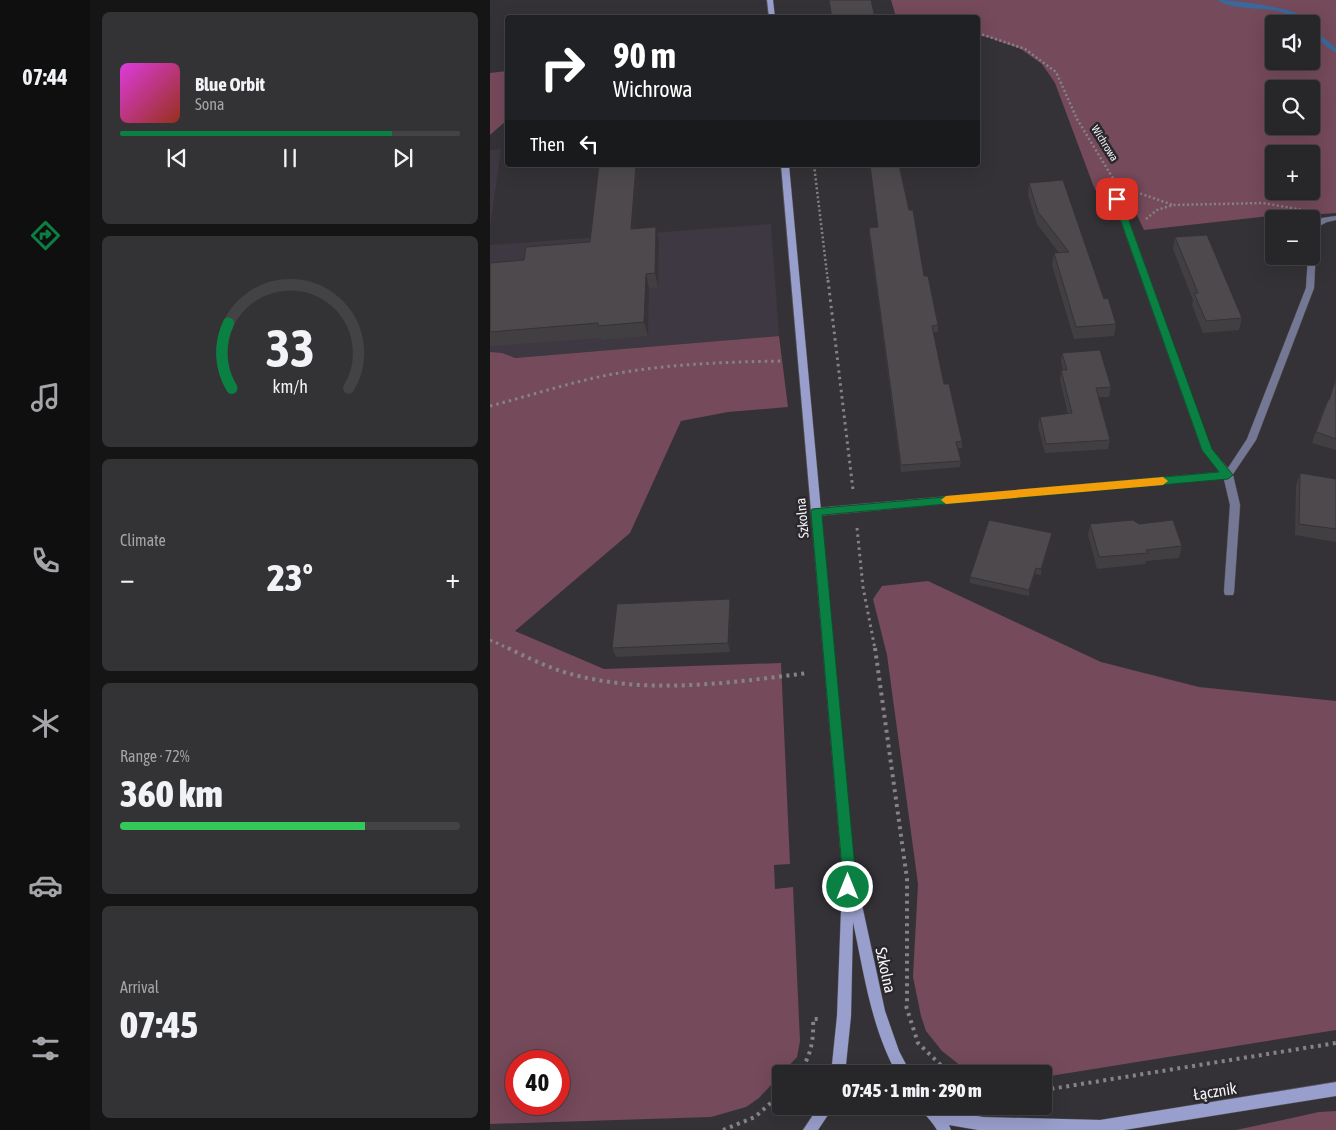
<!DOCTYPE html>
<meta charset="utf-8">
<style>
:root{--surface:#272628;--page:#333234;--text:#f1f3f6;--muted:#a4a5a8;--line:#434345;--accent:#0b8043}
body{margin:0;font-family:"Asap Condensed",sans-serif;background:var(--page);color:var(--text);height:100vh;display:flex;flex-direction:column;font-size:19px;white-space:nowrap}
*{box-sizing:border-box;margin:0}
p{font-size:16px;color:var(--muted)}
.icon{flex:none;width:28px;height:28px;fill:none;stroke:currentColor;stroke-width:2;stroke-linecap:round;stroke-linejoin:round}
.map{position:relative;flex:1;overflow:hidden}
.sheet{display:flex;flex-direction:column;gap:12px;padding:12px;background:#151516;width:400px}
.sheet>*{flex:none}
.top-card{position:absolute;left:15px;top:15px;width:475px;height:152px;border-radius:5px;box-shadow:0 5px 20px #0002,0 0 0 1px var(--line);background:#202124;color:#fff;overflow:hidden}
.fabs{position:absolute;left:775px;top:15px;display:grid;gap:10px}
.fabs a{display:grid;place-items:center;width:55px;height:55px;border-radius:5px;background:var(--surface);box-shadow:0 5px 20px #0002,0 0 0 1px var(--line);font-size:25px}
.speed{position:absolute;left:15px;top:1050px;display:flex;gap:10px;font-size:25px;font-weight:700;text-align:center}
.speed>*{display:grid;place-content:center;width:65px;height:65px;border-radius:50%;background:var(--surface);box-shadow:0 5px 20px #0002,0 0 0 1px var(--line);line-height:1}
.speed .limit{border:8px solid #d22;background:#fff;color:#111}
.pin{position:absolute;display:grid;place-items:center;width:42px;height:42px;color:#fff;margin:-21px;border-radius:10px;box-shadow:0 2px 8px #0006}
.me{position:absolute;width:55px;margin:-28px;rotate:0deg;stroke-linejoin:round;filter:drop-shadow(0 0 4px #0008)}
.turn{display:flex;align-items:center;gap:18px;height:105px;padding:0 25px;font-size:22px}
.turn .icon{width:65px;height:65px;stroke-width:2.5}
.turn b{display:block;font-size:35px;line-height:42px}
.then{display:flex;align-items:center;height:48px;padding:0 25px;background:#0003;gap:10px;font-size:19px}
.big{font-size:38px;font-weight:800;line-height:1.1}
.sheet .tile{flex:1;display:flex;flex-direction:column;justify-content:center;gap:8px;min-width:0;padding:0 18px;border-radius:8px;background:var(--page)}
.sheet .dial{align-items:center;gap:0}
.dial svg{height:130px;overflow:visible;fill:none;stroke:var(--line);stroke-width:7;stroke-linecap:round;text-anchor:middle}
.dial text{fill:var(--text);stroke:none}
.song{display:flex;align-items:center;gap:15px}
.cover{width:60px;height:60px;border-radius:8px;background:linear-gradient(135deg,hsl(300 70% 55%),hsl(10 70% 35%))}
.played{height:5px;border-radius:2px;background:linear-gradient(90deg,var(--accent) 80%,var(--line) 80%)}
.keys{display:flex;justify-content:space-around;direction:ltr}
.heat{display:flex;justify-content:space-between;align-items:center;font-size:28px;direction:ltr}
.charge{height:8px;border-radius:4px;background:linear-gradient(90deg,#34c759 72%,var(--line) 0)}
.trip{position:absolute;left:282px;top:1065px;width:280px;height:50px;border-radius:5px;background:var(--surface);box-shadow:0 5px 20px #0002,0 0 0 1px var(--line);font-weight:800;line-height:50px;text-align:center}
main{display:flex;flex:1;min-height:0}
.tab-bar{display:flex;flex-direction:column;width:90px;justify-content:space-around;align-items:center;background:#100f10;color:var(--muted)}
.tab-bar .icon{width:35px;height:35px}
.tab-bar .on{color:var(--accent)}
.tab-bar b{font-size:22px;color:var(--text)}
.map>svg:first-child{display:block}
.built{fill:#3d3842}
.green{fill:#754a5b;fill-rule:evenodd}
.lines{fill:none;stroke-linecap:round;stroke-linejoin:round}
.stream{fill:#3b679b;fill-rule:evenodd}
.lane-casing{stroke:#535155;stroke-width:1}
.street-casing{stroke:#535155;stroke-width:1}
.secondary-casing{stroke:#535155;stroke-width:1}
.path-far2{stroke:#848386;stroke-width:2.5;stroke-dasharray:2 2.5;stroke-linecap:butt}
.path-far1{stroke:#848386;stroke-width:3;stroke-dasharray:2.5 4;stroke-linecap:butt}
.path{stroke:#848386;stroke-width:4;stroke-dasharray:3 4.5;stroke-linecap:butt}
.lane{fill:#757895;fill-rule:evenodd}
.street{fill:#757895;fill-rule:evenodd}
.secondary{fill:#999fcc;fill-rule:evenodd}
.wall{fill:#423f42}
.shaded-wall{fill:#363336}
.building{fill:#4d494d;stroke:#363336}
.route{fill:#0b8043;stroke:#07532c}
.slow{fill:#f59e0b}
.labels{text-anchor:middle;stroke-width:5;stroke-linejoin:round;paint-order:stroke}
.far-street-label{font-size:11px;fill:#f5f4f7;stroke:#2a282c}
.street-label{font-size:14px;fill:#f5f4f7;stroke:#2a282c}
.near-street-label{font-size:16px;fill:#f5f4f7;stroke:#2a282c}
</style>
<main>
<nav class="tab-bar">
<b>07:44</b>
<svg class="icon on" aria-label="directions" viewBox="0 0 24 24"><path d="M12 3l9 9-9 9-9-9zM9 14v-3h6M13 9l2 2-2 2"/></svg>
<svg class="icon" aria-label="music" viewBox="0 0 24 24"><path d="M9 18V5l10-2v13"/><circle cx="6" cy="18" r="3"/><circle cx="16" cy="16" r="3"/></svg>
<svg class="icon" aria-label="phone" viewBox="0 0 24 24"><path d="M5 4h4l2 5-3 2q2 4 5 5l2-3 5 2v4C11 20 4 13 5 4z"/></svg>
<svg class="icon" aria-label="climate" viewBox="0 0 24 24"><path d="M12 3v18M4 7l16 10M4 17L20 7"/></svg>
<svg class="icon" aria-label="car" viewBox="0 0 24 24"><path d="M5 17H2v-5l4-1 3-4h7l3 4 3 1v5h-3M9 17h6M6 11h13"/><circle cx="7" cy="17" r="2"/><circle cx="17" cy="17" r="2"/></svg>
<svg class="icon" aria-label="filters" viewBox="0 0 24 24"><path d="M4 7h16M4 17h16"/><circle cx="9" cy="7" r="2"/><circle cx="15" cy="17" r="2"/></svg>
</nav>
<section class="sheet">
<div class="tile">
<div class="song"><i class="cover"></i><div><b>Blue Orbit</b><p>Sona</p></div></div>
<div class="played"></div>
<div class="keys"><svg class="icon" aria-label="previous" viewBox="0 0 24 24"><path d="M18 5L8 12l10 7zM5 5v14"/></svg><svg class="icon" aria-label="pause" viewBox="0 0 24 24"><path d="M8 5v14M16 5v14"/></svg><svg class="icon" aria-label="next" viewBox="0 0 24 24"><path d="M6 5l10 7-10 7zM19 5v14"/></svg></div>
</div>
<div class="tile dial"><svg viewBox="0 0 100 80">
<path d="M14 69A42 42 0 1 1 86 69"/>
<path d="M14 69A42 42 0 0 1 12 29" stroke="#0b8043"/>
<text x="50" y="56" font-size="32" font-weight="700">33</text>
<text x="50" y="72" font-size="11">km/h</text>
</svg></div>
<div class="tile"><p>Climate</p>
<div class="heat"><a>−</a><b class="big">23°</b><a>+</a></div>
</div>
<div class="tile"><p>Range · 72%</p><b class="big">360 km</b><div class="charge"></div></div>
<div class="tile"><p>Arrival</p><b class="big">07:45</b></div>
</section>
<div class="map">
<svg width="846" height="1130" viewBox="0 0 846 1130">
<rect width="100%" height="100%" fill="#343236"/>
<path class="built" d="M11,149L0,228V150Z
M281,224L289,336L0,360V245Z"/>
<path class="green" d="M401,0H846V213L833,214L808,213L654,230L638,196L624,190H605L565,83L552,64L531,49L500,38L488,35V18L406,17ZM784,24H821V61H784ZM784,89H821V126H784ZM784,154H821V191H784Z
M17,71V120L0,135V73Z
M289,336L298,407L238,412L191,421L140,533L25,631L114,669L291,663L300,864L284,865L285,889L303,887L310,1041L307,1057L269,1098L256,1107L221,1117L0,1124V352L12,353L25,358ZM69,1061V1104H26V1061Z
M438,581L611,662L709,687L846,701V1030L554,1077V1074H485L476,1070L452,1051L436,1031L431,1016L423,977L428,884L397,655L383,599L392,586Z
M846,1111V1130H746L829,1112Z"/>
<g class="lines">
<path class="stream" d="M727,0C743,0 797,7 810,15C813,17 816,20 818,24H812C791,1 751,15 727,0Z
M821,27L846,48V53L837,47L821,32Z"/>
<defs>
<path id="lane" d="M738,472L743,475L750,505L744,592L743,595H735L734,592L740,505L733,475Z"/>
<path id="street" d="M624,197H630L631,199L721,449L738,468L757,439L816,288L818,256H821V224L832,218L846,216V220L837,222L827,227L824,288L766,440L741,477L326,516L323,515L321,512L323,509L326,508L730,472L712,450L623,199Z"/>
<path id="secondary" d="M277,0H283L285,18H279Z
M291,165H299L364,868L395,1011L409,1051L421,1074H407C381,1027 374,973 363,922L361,1016L355,1074H341L347,1016L352,884L354,880L352,868Z
M846,1082V1096L634,1130H488L459,1125L461,1130H447C442,1121 434,1115 430,1106H447L450,1110L493,1117L610,1120Z
M329,1106H344L328,1130H313Z"/>
</defs>
<use href="#lane" class="lane-casing"/>
<use href="#street" class="street-casing"/>
<use href="#secondary" class="secondary-casing"/>
<path class="path-far2" d="M488,33L535,49L566,72L587,119L624,180
M324,165L338,282
M646,192L683,205
M656,219L667,210L683,205L773,203L813,210"/>
<path class="path-far1" d="M338,280L363,490
M0,406C39,396 78,383 118,375C175,364 234,362 292,361
M367,528L373,587L385,649
M0,640L20,649"/>
<path class="path" d="M18,648C36,657 55,666 74,672C153,696 238,683 318,673
M385,648L417,879V1006
M416,1006L428,1043L460,1074
M308,1074C321,1057 324,1040 323,1019H331
M554,1090L846,1043
M233,1130L265,1117L291,1094"/>
<use href="#lane" class="lane"/>
<use href="#street" class="street"/>
<use href="#secondary" class="secondary"/>
</g>
<path class="wall" d="M109,165H150L145,228L169,241L168,287L159,288L158,336L112,340L111,338L0,346V263L34,260L100,242Z
M380,165H413H409L434,276L448,325V332H443L454,384L472,441V448H468L471,461L470,467L411,472L379,234V228L388,227Z
M539,183L614,299L626,324L624,336L584,339L562,265L564,253H569L547,224L538,195Z
M685,237L752,318L749,330L713,333L702,305L703,300L683,249Z
M572,353L621,387L619,397H608L620,440L618,449L555,453L548,426L550,417L578,414L570,380L571,370H573L571,362Z
M846,377V450L822,443L833,410L839,400Z
M810,473L846,479V542L805,535L806,485Z
M600,524L692,546L689,558L656,561L655,564L607,569L598,535Z
M562,533L561,539L551,575L545,574L539,596L480,583V577Z
M242,608L240,652L126,657L122,648Z"/>
<path class="shaded-wall" d="M146,165H150L144,243L141,229Z
M166,227L169,241L168,287L165,273Z
M156,274L159,288L158,336L154,322Z
M562,533L561,539L551,575V569Z
M546,568L545,574L539,596V590Z
M240,599L242,608L240,652L238,643Z"/>
<path class="building" d="M339,0H381L385,18H342Z
M109,165H146L141,229L166,227L165,273L156,274L154,322L108,326V323L0,332V263L34,260L36,247L100,242Z
M380,165H409L419,210H423L434,276H438L448,325L442,326L454,384H459L472,441L466,442L471,461L411,465L379,228L388,227Z
M573,180L614,299L618,298L626,324L586,327L564,253L579,252L548,212L539,183Z
M717,235L752,318L716,321L704,293H708L685,237Z
M610,350L621,387L606,388L620,440L556,444L550,417L582,413L571,370H577L572,353Z
M846,379V439L826,432L838,400H839Z
M810,473L846,479V529L809,524Z
M499,520L562,533L551,569L546,568L539,590L480,577Z
M643,520L649,524L683,520L692,546L656,550L658,553L609,557L600,524Z
M240,599L238,643L122,648L127,604Z"/>
<path class="route" d="M627,196L631,199L722,449L743,475L738,479L332,515L365,868V887L363,891L358,893L353,891L351,887L352,868L321,512L322,509L729,472L712,450L623,199Z"/>
<path class="slow" d="M673,477L678,481L673,485L456,504L451,500L456,496Z"/>
<g class="labels">
<g class="far-street-label">
<text transform="translate(615 143) rotate(58)" y="4">Wichrowa</text>
</g>
<g class="street-label">
<text transform="translate(312 518) rotate(-95)" y="5">Szkolna</text>
</g>
<g class="near-street-label">
<text transform="translate(396 970) rotate(78)" y="6">Szkolna</text>
<text transform="translate(725 1091) rotate(-9)" y="6">Łącznik</text>
</g>
</g>
</svg>
<div class="fabs">
<a><svg class="icon" aria-label="sound" viewBox="0 0 24 24"><path d="M4 9h4l5-4v14l-5-4H4zM17 9q2 3 0 6"/></svg></a>
<a><svg class="icon" aria-label="search" viewBox="0 0 24 24"><circle cx="10" cy="10" r="6"/><path d="M15 15l6 6"/></svg></a>
<a>+</a>
<a>−</a>
</div>
<div class="speed"><div class="limit">40</div></div>
<div class="pin" style="left:627px;top:199px;background:#d93025"><svg class="icon" aria-label="arrive" viewBox="0 0 24 24"><path d="M6 21V4h12l-3 4 3 4H6"/></svg></div>
<svg class="me" style="left:358px;top:887px" viewBox="-20 -20 40 40"><circle r="17" fill="#0b8043" stroke="#fff" stroke-width="3"/><path d="M0-11L8 9 0 5-8 9z" fill="#fff"/></svg>
<div class="trip">07:45 · 1 min · 290 m</div>
<div class="top-card">
<div class="turn"><svg class="icon" aria-label="right" viewBox="0 0 24 24"><path d="M7 20v-9h11M14 6l5 5-5 5"/></svg><div><b>90 m</b>Wichrowa</div></div>
<div class="then">Then<svg class="icon" aria-label="left" viewBox="0 0 24 24"><path d="M17 20v-9H6M10 6l-5 5 5 5"/></svg></div>
</div>
</div>
</main>
